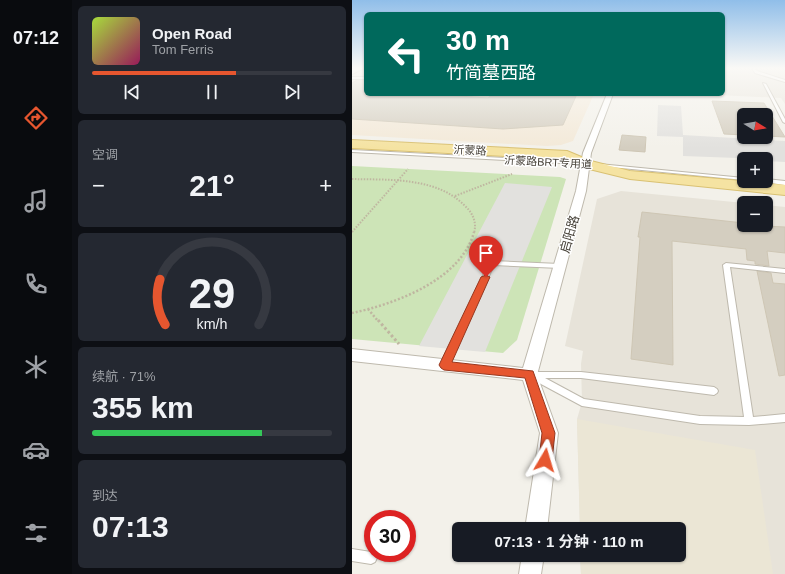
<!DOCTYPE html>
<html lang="zh">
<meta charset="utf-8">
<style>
:root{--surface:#171b24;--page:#242831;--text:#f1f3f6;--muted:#9ea1a6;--line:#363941;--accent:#e6562f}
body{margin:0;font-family:Helvetica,"Noto Sans SC",sans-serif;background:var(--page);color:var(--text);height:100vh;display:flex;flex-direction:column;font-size:15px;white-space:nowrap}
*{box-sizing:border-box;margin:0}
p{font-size:13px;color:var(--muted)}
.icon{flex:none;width:22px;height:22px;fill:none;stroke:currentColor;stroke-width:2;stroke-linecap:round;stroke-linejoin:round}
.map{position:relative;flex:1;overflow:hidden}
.panel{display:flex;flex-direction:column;gap:6px;padding:6px;background:#0d0f14;width:280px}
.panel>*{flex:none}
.banner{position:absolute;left:12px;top:12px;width:361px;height:84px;border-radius:6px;box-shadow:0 1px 3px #0004;background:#00695c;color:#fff;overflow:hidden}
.needle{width:26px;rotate:101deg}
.buttons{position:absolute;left:385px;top:108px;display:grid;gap:8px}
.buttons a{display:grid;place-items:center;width:36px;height:36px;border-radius:6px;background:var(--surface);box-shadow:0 1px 3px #0004;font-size:20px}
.speed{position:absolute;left:12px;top:510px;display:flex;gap:8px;font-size:20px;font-weight:700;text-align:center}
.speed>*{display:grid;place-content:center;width:52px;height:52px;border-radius:50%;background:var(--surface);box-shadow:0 1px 3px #0004;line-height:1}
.speed .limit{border:6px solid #d22;background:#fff;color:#111}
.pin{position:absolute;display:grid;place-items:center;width:34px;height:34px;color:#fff;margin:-41px -17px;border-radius:50% 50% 50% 0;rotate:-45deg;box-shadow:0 0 4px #0007}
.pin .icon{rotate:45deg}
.me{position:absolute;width:44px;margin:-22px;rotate:7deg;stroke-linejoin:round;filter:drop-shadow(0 0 3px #0008)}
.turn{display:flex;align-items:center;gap:14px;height:84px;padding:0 16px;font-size:18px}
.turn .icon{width:52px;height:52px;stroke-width:2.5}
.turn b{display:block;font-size:28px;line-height:34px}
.big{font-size:30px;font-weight:700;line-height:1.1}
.panel .widget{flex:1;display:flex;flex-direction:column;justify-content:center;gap:6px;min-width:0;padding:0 14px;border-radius:6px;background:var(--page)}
.panel .dial{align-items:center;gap:0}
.dial svg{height:104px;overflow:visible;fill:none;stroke:var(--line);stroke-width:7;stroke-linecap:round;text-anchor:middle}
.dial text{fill:var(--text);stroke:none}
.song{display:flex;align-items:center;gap:12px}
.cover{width:48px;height:48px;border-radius:6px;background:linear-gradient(135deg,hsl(80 70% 55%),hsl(330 70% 35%))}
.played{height:4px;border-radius:2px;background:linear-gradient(90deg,var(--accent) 60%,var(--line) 60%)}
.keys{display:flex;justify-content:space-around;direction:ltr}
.heat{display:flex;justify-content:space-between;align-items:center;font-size:22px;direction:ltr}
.charge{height:6px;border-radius:3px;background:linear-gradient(90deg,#34c759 71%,var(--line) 0)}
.trip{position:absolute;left:100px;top:522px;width:234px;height:40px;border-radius:6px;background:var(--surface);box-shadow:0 1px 3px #0004;font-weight:700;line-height:40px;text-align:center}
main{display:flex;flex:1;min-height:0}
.menu{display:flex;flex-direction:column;width:72px;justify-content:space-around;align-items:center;background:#090b0e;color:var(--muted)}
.menu .icon{width:28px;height:28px}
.menu .on{color:var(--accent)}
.menu b{font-size:18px;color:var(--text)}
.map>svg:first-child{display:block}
.residential{fill:#e7e3d9}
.commercial{fill:#f3e9d8}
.education{fill:#ebe6d5}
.green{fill:#cde4b7}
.parking{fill:#e2e1de}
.building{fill:#d4cec0;stroke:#cec6b4}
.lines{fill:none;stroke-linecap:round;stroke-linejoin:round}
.service-casing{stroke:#beb9ad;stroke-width:2}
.minor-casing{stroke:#beb9ad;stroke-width:2}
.tertiary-casing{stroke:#beb9ad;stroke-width:2}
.primary-casing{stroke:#d9c173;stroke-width:2}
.path-far2{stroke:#bfb6a0;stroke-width:2;stroke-dasharray:1.5 1.5;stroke-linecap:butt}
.path-far1{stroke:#bfb6a0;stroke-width:2.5;stroke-dasharray:2 2;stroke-linecap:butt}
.path{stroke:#bfb6a0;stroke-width:3;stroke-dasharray:2.5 2.5;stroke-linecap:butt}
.service{fill:#fff;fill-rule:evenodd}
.minor{fill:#fff;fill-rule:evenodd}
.tertiary{fill:#fff;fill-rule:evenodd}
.primary{fill:#f5e3a2;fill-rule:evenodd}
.route{fill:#e6562f;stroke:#96381f}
.labels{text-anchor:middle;stroke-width:3;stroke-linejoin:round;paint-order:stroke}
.far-street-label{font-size:11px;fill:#474239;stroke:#fff}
.street-label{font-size:13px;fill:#474239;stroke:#fff}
</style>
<main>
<nav class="menu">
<b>07:12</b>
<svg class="icon on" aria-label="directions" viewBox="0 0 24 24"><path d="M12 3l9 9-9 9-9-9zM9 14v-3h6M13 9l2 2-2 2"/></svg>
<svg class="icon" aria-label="music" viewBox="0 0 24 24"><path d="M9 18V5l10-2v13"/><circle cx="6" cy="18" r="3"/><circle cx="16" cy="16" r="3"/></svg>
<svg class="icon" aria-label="phone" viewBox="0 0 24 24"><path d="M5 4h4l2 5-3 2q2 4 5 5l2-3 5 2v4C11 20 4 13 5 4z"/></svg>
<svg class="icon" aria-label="climate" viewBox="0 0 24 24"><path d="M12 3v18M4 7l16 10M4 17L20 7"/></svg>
<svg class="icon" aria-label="car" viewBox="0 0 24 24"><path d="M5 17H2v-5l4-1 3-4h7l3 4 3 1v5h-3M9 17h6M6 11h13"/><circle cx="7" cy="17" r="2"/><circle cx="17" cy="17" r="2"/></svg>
<svg class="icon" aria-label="filters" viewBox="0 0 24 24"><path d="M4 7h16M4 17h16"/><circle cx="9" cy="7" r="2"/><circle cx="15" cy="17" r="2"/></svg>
</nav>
<section class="panel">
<div class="widget">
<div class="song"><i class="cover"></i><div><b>Open Road</b><p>Tom Ferris</p></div></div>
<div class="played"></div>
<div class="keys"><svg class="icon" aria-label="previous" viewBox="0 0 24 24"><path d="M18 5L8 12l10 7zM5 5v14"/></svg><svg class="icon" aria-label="pause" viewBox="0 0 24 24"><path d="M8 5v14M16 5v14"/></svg><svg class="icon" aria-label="next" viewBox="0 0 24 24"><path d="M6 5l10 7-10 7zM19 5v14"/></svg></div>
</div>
<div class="widget"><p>空调</p>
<div class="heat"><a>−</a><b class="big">21°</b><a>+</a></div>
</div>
<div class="widget dial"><svg viewBox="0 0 100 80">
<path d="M14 69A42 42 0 1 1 86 69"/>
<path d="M14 69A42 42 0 0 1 10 34" stroke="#e6562f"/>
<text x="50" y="56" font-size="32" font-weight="700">29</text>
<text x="50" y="72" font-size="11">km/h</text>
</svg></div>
<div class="widget"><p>续航 · 71%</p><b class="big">355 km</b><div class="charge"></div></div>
<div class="widget"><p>到达</p><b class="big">07:13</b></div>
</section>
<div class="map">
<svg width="433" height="574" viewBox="0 0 433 574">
<rect width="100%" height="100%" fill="#f3f1ea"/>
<path class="residential" d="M371,68H433V104L429,98L344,94H371Z
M269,191L392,203V225H414V205L433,207V574H229L228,555H327V529H228L225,419L230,402L229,364L231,351L213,346L245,199Z"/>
<path class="commercial" d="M14,73V94H242L221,141L209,145L195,146L0,135V80Z"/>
<path class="education" d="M225,419L403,450L421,574H229L228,555H327V529H228Z"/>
<path class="green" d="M0,166L208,177L214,179L165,340L151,353L0,339Z"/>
<path class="parking" d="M306,105L329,106L331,135L433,141V162L414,161V159L331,156V137L305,136Z
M153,183L200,187L133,352L67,346Z"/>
<path class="building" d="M5,80H14V94H77L136,98L141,94H225L211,125L151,129L0,119V83Z
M360,101L412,103L433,137L414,136V115H392V135L372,134Z
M270,135L294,137L293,152L267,150Z
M290,212L392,223V225L433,227V253L415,251L417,266L403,264V261L395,260L394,249L320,241L321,365L279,359L288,237H286Z
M405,271L419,273L421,283L433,284V375L427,376Z"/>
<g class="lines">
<defs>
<path id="service" d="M400,68H402L405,71L433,80V82L403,73Z
M0,77H14V79H0Z
M411,83L414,84L433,119V123L431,122Z
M0,150L229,162L231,163L229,164L0,152Z
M247,164L392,178V180L249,166L247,165Z
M414,179L433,181V185L412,182L411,181H414Z
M140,261L208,264L211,266L208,268L142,265L96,365L95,367L92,368L89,367L88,365L137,263Z
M374,263L433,269V273L378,267L401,417L433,414V422L397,425L348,424L230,406L176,377L175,375L176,373L179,372H229L362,387L365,389L366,391L365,393L362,395L229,378H193L232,399L348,416L392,417L371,265Z
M0,549L19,552L23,554L25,558L23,562L19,564L0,561Z"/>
<path id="minor" d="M255,94H261L239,153L234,191L185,375L206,433L195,529H173L188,433L171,380L0,361V349L171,368L224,191L231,153Z
M170,555H192L189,574H167Z"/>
<path id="tertiary" d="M3,68H12L0,74V69Z"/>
<path id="primary" d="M0,140L215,151L239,161L278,171L433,185V195L278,179L229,167L212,159L0,148Z"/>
</defs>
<use href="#service" class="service-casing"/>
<use href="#minor" class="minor-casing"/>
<use href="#tertiary" class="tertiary-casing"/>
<use href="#primary" class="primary-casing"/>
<path class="path-far2" d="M0,179C38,180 85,177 113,206C121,213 125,223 122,233
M103,196L160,174
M0,232L56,169"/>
<path class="path-far1" d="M16,309L26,321
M0,313C43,304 109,280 122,232"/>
<path class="path" d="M26,320L47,344"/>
<use href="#service" class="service"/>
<use href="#minor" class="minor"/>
<use href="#tertiary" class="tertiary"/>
<use href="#primary" class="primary"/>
</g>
<linearGradient id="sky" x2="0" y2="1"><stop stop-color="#90bee9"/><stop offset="0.46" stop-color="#faf9f6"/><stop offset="1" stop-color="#faf9f6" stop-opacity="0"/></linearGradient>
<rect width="433" height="148" fill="url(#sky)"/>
<path class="route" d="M134,275L138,277L100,362L181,371L203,433L200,460L198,465L193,466L188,465L187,460L190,433L173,378L92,370L89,368L87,365L129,277Z"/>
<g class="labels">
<g class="far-street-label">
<text transform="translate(118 150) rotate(3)" y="4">沂蒙路</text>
<text transform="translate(196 162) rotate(3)" y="4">沂蒙路BRT专用道</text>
</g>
<g class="street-label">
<text transform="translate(217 234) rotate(-74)" y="5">启阳路</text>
</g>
</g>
</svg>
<div class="buttons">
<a><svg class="needle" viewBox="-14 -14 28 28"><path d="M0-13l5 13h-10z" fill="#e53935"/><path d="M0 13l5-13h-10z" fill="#9ea1a6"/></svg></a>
<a>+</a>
<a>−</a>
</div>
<div class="speed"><div class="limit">30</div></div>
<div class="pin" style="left:134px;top:277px;background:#d93025"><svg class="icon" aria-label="arrive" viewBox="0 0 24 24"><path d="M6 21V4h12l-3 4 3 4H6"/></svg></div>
<svg class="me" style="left:193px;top:460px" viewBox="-20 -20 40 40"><path d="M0-17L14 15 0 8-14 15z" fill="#e6562f" stroke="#fff" stroke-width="4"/></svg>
<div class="trip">07:13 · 1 分钟 · 110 m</div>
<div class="banner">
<div class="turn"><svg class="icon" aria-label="left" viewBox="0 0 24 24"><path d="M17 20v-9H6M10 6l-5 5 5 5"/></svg><div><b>30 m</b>竹简墓西路</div></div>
</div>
</div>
</main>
